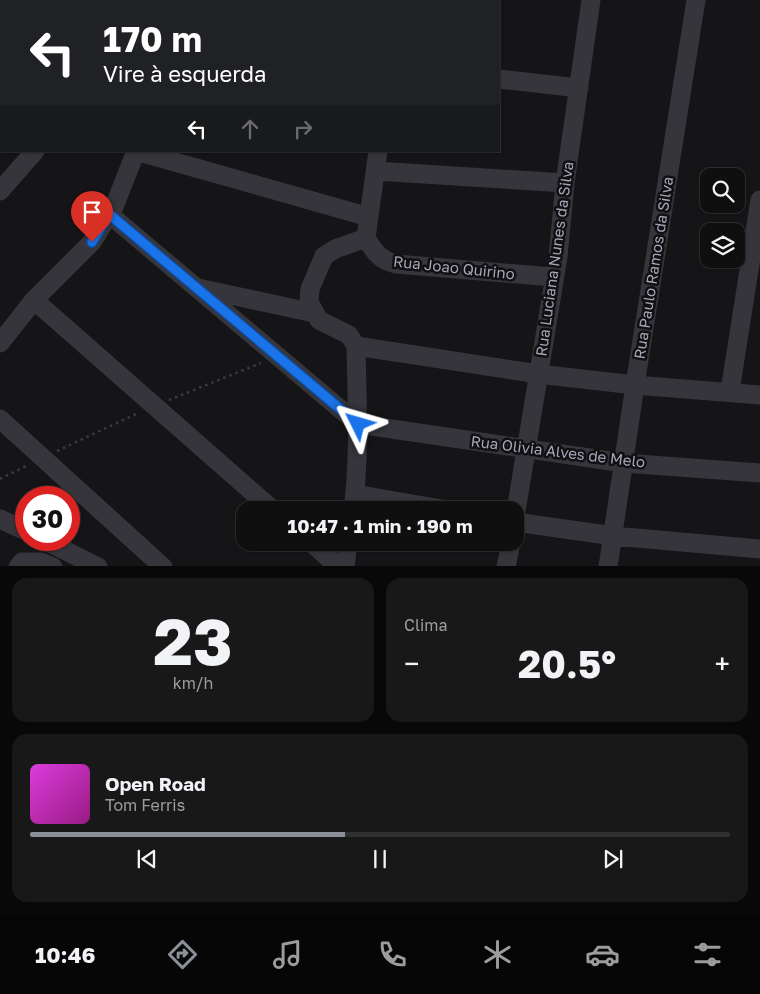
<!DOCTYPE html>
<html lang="pt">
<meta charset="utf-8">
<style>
:root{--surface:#100f10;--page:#191819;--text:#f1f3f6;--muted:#9c9c9f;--line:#302f30;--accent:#8c9099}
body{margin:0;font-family:"Golos Text",sans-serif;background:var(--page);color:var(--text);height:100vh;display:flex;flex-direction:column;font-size:19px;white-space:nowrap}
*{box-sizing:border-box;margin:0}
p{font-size:16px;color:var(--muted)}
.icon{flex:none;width:28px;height:28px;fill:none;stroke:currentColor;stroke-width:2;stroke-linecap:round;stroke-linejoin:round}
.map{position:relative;height:566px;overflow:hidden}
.details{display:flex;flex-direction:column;gap:12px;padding:12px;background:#090809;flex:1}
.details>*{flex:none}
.guide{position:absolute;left:0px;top:0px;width:500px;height:152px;box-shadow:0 1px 4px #0004,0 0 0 1px var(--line);background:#202124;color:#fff;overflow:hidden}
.controls{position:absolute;left:700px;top:168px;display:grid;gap:10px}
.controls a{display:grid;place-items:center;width:45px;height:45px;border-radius:10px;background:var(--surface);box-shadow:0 1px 4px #0004,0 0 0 1px var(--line);font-size:25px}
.speed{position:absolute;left:15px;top:486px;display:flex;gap:10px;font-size:25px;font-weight:700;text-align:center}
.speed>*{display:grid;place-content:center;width:65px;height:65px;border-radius:50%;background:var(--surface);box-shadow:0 1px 4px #0004,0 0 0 1px var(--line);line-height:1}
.speed .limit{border:8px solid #d22;background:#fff;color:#111}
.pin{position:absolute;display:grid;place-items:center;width:42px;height:42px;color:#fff;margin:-51px -21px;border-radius:50% 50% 50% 0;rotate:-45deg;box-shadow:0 0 5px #0007}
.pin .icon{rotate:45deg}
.me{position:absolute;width:55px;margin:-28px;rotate:310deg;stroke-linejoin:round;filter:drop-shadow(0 0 4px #0008)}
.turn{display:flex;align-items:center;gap:18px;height:105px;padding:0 20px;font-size:22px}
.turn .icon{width:65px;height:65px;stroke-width:2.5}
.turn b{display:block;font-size:35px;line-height:42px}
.lanes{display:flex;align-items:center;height:48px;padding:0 20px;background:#0003;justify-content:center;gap:25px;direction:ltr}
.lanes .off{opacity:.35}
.big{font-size:38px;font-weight:700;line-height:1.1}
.details .card{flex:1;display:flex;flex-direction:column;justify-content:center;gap:8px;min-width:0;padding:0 18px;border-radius:15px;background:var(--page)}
.details .dial{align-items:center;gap:0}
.dial b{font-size:65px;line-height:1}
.song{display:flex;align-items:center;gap:15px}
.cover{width:60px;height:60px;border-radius:8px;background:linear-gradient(135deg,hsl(300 70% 55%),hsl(310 70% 35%))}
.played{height:5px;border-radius:2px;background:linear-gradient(90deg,var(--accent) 45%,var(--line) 45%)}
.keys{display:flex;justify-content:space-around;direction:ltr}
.heat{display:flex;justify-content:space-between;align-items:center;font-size:28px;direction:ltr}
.details .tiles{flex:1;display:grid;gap:12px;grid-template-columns:1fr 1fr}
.card:last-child{grid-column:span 2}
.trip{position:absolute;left:236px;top:501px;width:288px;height:50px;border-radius:15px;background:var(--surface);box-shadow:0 1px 4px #0004,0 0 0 1px var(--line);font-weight:700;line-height:50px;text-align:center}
.tabs{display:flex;height:80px;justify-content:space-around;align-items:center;background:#060606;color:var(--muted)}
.tabs .icon{width:35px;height:35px}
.tabs .current{color:var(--accent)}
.tabs b{font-size:22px;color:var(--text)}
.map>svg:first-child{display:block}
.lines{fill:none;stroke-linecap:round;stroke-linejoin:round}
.path{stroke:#3b3b42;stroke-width:2.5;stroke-dasharray:2.5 4;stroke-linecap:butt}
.minor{stroke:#35353b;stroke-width:19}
.route-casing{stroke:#114b97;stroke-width:12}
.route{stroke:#1a73e8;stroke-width:9}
.labels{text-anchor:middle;stroke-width:5;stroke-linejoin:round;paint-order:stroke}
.street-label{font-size:15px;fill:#a5a7b7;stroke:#100f11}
</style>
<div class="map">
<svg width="760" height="567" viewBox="0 0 760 567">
<rect width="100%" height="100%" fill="#151416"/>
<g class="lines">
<path class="path" d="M169,400L261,363
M57,451L138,413
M0,479L28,465"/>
<path class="minor" d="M486,0V1
M87,1L88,0
M499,79L579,88
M0,118L1,119
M136,151L369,217
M376,171L565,183
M0,191L35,151
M109,214L358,424L624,463L760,473
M366,238C374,252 380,260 396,264L553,277
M198,288L314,313
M34,300L273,510
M0,343L34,300L92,242L114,207L136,151
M356,346L538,374L635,385L760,395
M730,391L760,200
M0,419L163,567
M355,494L447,510
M353,510C360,456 357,400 356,346L349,335L319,320L309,302L310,289L324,256L335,249L366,238L378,151
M515,517L558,257L565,183L591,0
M0,519L26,531
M515,522L614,536L760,549
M44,540L98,567
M311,542L338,567
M18,567L22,562H41L53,567
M345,567L348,542
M506,567L511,542
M608,567L635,385L696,0"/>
</g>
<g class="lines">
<defs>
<path id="route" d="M92,242L109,214L358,424"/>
</defs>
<use href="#route" class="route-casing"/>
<use href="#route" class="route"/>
</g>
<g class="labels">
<g class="street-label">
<text transform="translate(555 259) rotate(-82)" y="5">Rua Luciana Nunes da Silva</text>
<text transform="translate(454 268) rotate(6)" y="5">Rua Joao Quirino</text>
<text transform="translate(654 268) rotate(-81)" y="5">Rua Paulo Ramos da Silva</text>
<text transform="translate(558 452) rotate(7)" y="5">Rua Olivia Alves de Melo</text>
</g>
</g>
</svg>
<div class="controls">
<a><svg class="icon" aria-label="search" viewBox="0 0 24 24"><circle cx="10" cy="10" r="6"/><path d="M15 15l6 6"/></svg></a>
<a><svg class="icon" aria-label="layers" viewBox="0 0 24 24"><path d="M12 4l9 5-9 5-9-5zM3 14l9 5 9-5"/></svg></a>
</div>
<div class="speed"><div class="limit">30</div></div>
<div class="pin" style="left:92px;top:242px;background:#d93025"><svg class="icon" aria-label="arrive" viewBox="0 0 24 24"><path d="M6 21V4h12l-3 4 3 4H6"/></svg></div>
<svg class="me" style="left:358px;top:424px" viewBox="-20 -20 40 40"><path d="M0-17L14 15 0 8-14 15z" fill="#1a73e8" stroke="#fff" stroke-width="4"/></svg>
<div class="trip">10:47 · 1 min · 190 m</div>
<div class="guide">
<div class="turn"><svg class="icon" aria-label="left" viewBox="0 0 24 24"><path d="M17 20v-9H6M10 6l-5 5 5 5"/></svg><div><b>170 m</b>Vire à esquerda</div></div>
<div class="lanes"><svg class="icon" aria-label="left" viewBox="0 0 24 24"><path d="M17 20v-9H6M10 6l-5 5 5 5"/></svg><svg class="icon off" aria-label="ahead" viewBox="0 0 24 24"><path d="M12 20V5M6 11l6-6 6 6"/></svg><svg class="icon off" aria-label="right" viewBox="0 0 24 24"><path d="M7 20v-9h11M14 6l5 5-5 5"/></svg></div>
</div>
</div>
<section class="details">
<div class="tiles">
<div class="card dial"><b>23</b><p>km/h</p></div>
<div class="card"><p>Clima</p>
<div class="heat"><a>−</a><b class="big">20.5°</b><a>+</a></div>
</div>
<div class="card">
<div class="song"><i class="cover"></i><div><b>Open Road</b><p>Tom Ferris</p></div></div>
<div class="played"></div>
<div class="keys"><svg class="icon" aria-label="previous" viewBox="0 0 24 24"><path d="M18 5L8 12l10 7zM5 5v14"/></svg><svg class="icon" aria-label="pause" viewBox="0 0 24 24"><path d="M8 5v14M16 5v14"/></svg><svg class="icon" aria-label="next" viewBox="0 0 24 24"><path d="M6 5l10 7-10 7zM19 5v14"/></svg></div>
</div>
</div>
</section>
<nav class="tabs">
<b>10:46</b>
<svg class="icon current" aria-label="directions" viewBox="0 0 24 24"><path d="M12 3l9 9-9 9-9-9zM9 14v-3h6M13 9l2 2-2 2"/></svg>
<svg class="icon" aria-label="music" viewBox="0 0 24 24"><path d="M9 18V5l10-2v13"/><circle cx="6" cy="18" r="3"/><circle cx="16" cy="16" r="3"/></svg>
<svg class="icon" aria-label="phone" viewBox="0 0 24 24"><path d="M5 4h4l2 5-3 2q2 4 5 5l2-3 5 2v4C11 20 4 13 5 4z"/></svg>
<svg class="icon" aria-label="climate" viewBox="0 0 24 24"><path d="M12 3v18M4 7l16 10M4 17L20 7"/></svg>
<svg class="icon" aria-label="car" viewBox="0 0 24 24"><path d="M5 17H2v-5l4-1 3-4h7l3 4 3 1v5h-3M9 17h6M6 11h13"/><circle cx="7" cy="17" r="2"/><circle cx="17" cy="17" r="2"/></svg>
<svg class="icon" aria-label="filters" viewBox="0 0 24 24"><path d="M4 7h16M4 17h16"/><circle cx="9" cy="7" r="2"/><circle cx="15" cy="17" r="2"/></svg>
</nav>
